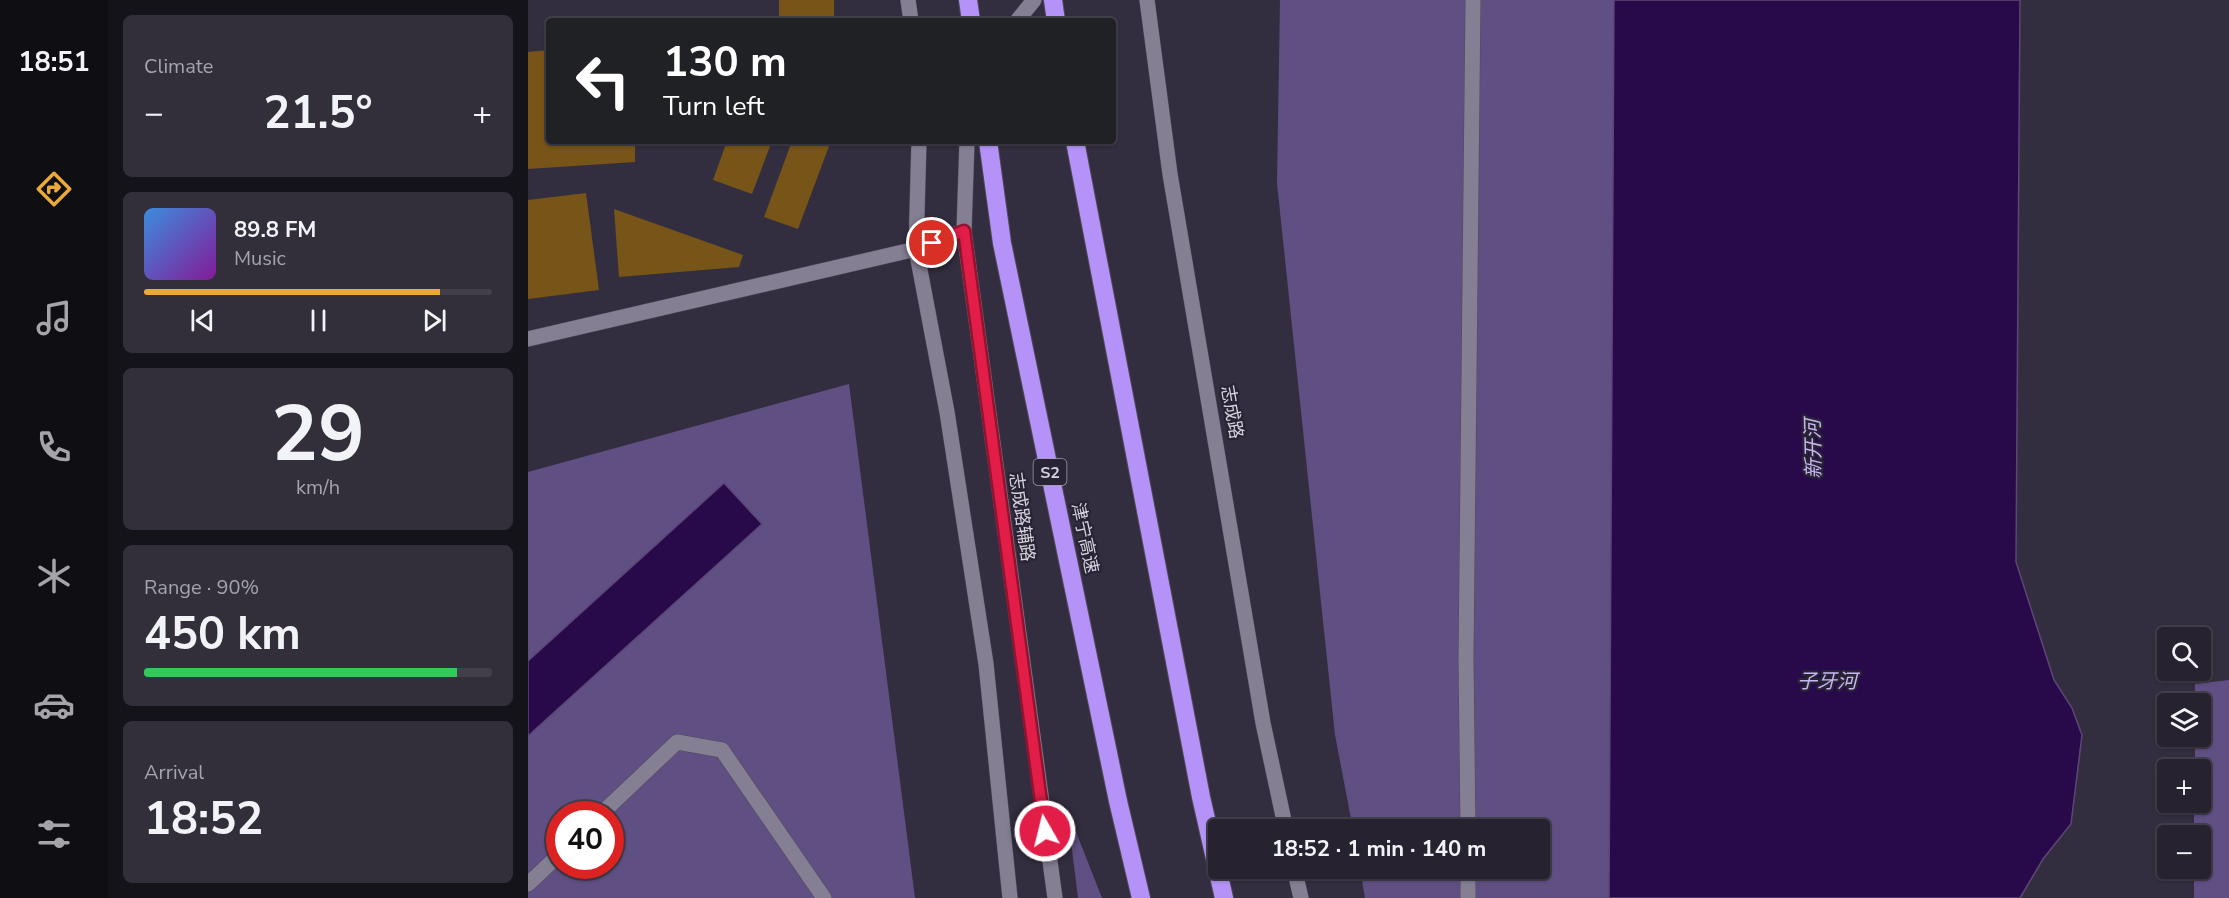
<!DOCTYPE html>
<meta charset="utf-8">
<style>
:root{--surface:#26222f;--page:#322f3b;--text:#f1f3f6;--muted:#a4a4aa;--line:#423f4b;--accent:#eaaa39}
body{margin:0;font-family:"Nunito Sans","Noto Sans SC",sans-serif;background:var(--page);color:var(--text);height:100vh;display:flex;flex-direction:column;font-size:22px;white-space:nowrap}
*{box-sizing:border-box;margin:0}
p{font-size:20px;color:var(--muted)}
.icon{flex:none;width:33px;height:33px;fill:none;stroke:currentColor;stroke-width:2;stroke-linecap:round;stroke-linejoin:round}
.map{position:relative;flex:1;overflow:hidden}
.drawer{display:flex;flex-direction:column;gap:15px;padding:15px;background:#15131a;width:420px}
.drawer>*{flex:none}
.banner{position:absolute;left:18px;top:18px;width:570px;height:126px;border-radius:6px;box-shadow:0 2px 4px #0004,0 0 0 2px var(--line);background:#202124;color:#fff;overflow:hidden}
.buttons{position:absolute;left:1629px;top:627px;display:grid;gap:12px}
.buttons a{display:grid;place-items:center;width:54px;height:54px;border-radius:6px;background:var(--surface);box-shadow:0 2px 4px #0004,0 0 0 2px var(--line);font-size:30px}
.speed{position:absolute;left:18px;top:801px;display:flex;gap:12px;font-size:30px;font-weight:700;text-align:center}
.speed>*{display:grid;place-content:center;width:78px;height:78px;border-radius:50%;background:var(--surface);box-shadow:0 2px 4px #0004,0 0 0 2px var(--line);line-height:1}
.speed .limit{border:9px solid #d22;background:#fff;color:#111}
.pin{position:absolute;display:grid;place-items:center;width:51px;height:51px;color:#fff;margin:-26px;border:3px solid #fff;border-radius:50%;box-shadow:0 2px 6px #0007}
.me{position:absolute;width:66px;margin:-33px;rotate:352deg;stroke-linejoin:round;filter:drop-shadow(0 0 4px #0008)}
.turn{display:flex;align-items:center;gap:21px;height:126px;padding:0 18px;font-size:27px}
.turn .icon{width:78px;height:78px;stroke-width:2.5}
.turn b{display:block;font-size:42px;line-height:51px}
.big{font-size:45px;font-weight:700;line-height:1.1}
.drawer .tile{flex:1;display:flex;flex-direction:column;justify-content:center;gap:9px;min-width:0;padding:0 21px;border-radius:9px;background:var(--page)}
.drawer .dial{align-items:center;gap:0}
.dial b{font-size:78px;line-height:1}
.song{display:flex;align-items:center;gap:18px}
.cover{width:72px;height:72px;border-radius:9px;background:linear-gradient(135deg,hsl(210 70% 55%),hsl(290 70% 35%))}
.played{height:6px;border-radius:3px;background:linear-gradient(90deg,var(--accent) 85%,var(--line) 85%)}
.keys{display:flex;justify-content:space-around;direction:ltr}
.heat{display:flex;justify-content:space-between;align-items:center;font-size:33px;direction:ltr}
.charge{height:9px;border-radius:4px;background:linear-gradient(90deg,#34c759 90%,var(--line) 0)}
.trip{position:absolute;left:680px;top:819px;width:342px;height:60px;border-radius:6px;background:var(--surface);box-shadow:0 2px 4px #0004,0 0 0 2px var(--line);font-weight:700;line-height:60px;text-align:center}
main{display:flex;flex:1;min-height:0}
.menu{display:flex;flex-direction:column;width:108px;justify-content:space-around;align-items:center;background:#0f0e13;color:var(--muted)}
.menu .icon{width:42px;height:42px}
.menu .current{color:var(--accent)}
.menu b{font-size:27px;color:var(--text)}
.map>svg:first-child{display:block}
.green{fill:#604f83;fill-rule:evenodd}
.water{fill:#280a4b;stroke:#5c4677;stroke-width:1.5}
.building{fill:#775417}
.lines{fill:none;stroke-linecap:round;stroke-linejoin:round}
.minor-casing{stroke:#4f4b59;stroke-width:16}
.highway-casing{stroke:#4f4b59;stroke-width:20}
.minor{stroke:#847f93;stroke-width:15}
.highway{stroke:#b492f7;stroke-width:18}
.route-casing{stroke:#92132f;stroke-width:15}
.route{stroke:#e11d48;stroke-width:10}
.labels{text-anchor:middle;stroke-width:4.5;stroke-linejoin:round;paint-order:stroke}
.shield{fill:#292435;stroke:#a19eab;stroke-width:1.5}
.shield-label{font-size:16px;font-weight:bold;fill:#d5d2dd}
.street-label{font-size:18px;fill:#d5d2dd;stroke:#292435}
.water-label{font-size:20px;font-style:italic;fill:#c8b6f1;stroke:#292435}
</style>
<main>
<nav class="menu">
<b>18:51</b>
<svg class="icon current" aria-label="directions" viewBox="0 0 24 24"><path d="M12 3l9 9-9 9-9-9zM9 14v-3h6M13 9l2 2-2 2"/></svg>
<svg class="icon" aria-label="music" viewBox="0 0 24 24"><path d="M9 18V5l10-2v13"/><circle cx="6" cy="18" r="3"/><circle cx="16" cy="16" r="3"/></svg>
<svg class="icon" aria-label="phone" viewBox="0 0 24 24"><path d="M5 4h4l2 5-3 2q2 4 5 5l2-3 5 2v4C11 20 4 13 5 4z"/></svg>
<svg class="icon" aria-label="climate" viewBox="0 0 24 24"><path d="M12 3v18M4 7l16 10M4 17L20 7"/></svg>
<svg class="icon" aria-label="car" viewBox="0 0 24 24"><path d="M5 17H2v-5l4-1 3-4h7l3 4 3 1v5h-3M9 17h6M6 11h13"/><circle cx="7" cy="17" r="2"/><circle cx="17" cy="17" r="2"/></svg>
<svg class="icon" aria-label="filters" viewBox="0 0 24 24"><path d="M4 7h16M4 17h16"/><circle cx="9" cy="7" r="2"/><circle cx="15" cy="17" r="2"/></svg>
</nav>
<section class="drawer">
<div class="tile"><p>Climate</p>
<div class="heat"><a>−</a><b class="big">21.5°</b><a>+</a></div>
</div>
<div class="tile">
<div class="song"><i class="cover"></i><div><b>89.8 FM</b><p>Music</p></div></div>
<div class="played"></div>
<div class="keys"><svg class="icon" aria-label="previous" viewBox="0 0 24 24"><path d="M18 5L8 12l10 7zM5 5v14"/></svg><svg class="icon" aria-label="pause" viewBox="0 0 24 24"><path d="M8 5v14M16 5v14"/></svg><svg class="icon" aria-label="next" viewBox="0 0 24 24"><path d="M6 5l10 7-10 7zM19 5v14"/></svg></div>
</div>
<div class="tile dial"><b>29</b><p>km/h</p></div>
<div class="tile"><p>Range · 90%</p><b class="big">450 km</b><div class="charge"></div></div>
<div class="tile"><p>Arrival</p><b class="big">18:52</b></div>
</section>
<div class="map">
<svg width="1701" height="898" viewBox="0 0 1701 898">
<rect width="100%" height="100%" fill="#332e3f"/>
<path class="green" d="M752,0H1086L1081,898H837L832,869L1011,868V830L825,829L807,735L749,183Z
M321,384L387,898H0V472ZM32,814H82V866H32Z
M1701,680V898H1666V869L1672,868V836L1666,835V803L1672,802V770L1667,769V737L1672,736V704L1667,703V684Z
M539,809L574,898H550Z"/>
<path class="water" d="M1086,0H1492L1488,562L1526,680L1544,708L1554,735L1543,824L1515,859L1492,898H1081Z
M196,483L234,524L0,736V661Z"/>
<path class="building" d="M251,0H306V21H251Z
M21,50V141H107V162L0,169V52Z
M199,141H244L224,194L185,180Z
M264,141H303L270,229L236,217Z
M58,193L71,290L0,299V200Z
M86,209L215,255L211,267L91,277Z"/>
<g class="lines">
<defs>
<path id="minor" d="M380,0L383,21
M619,0L642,174L735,723L758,830
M489,21L506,0
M391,141L388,249L419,412L458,664L482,898
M439,141L436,231L527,898
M0,339L388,249L436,231
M73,814L149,742L194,750L296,898
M940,830L938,658L945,0
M766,868L773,898
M940,868V898
M0,884L32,854"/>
<path id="highway" d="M440,0L443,21
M525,0L528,21
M460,141L474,243L590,801L613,898
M547,141L673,797L696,898"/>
</defs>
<use href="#minor" class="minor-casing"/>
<use href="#highway" class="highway-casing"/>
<use href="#minor" class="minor"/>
<use href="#highway" class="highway"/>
</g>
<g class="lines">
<defs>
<path id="route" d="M404,243L436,231L517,831"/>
</defs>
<use href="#route" class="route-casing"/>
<use href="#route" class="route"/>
</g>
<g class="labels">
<rect class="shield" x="505.5" y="459" width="33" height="26" rx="4.5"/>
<g class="shield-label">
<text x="522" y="478">S2</text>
</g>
<g class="street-label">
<text transform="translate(704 412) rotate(80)" y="6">志成路</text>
<text transform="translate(494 517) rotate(82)" y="6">志成路辅路</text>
<text transform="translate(557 538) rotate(78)" y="6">津宁高速</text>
</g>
<g class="water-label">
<text transform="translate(1285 449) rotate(-91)" y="7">新开河</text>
<text x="1299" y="688">子牙河</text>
</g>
</g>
</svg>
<div class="buttons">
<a><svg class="icon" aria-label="search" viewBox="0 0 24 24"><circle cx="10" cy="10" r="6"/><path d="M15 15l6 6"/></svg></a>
<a><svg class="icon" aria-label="layers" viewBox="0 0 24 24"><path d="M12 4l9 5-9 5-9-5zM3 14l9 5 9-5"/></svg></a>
<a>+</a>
<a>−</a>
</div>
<div class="speed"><div class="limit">40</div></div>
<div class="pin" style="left:404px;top:243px;background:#d93025"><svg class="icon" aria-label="arrive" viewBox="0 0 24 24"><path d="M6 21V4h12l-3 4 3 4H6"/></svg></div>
<svg class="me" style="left:517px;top:831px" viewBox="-20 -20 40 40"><circle r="17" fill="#e11d48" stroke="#fff" stroke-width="3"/><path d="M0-11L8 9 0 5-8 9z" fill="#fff"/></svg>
<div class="trip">18:52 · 1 min · 140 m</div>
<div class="banner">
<div class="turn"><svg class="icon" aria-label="left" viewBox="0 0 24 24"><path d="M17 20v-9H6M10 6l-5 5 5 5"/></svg><div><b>130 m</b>Turn left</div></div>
</div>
</div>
</main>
